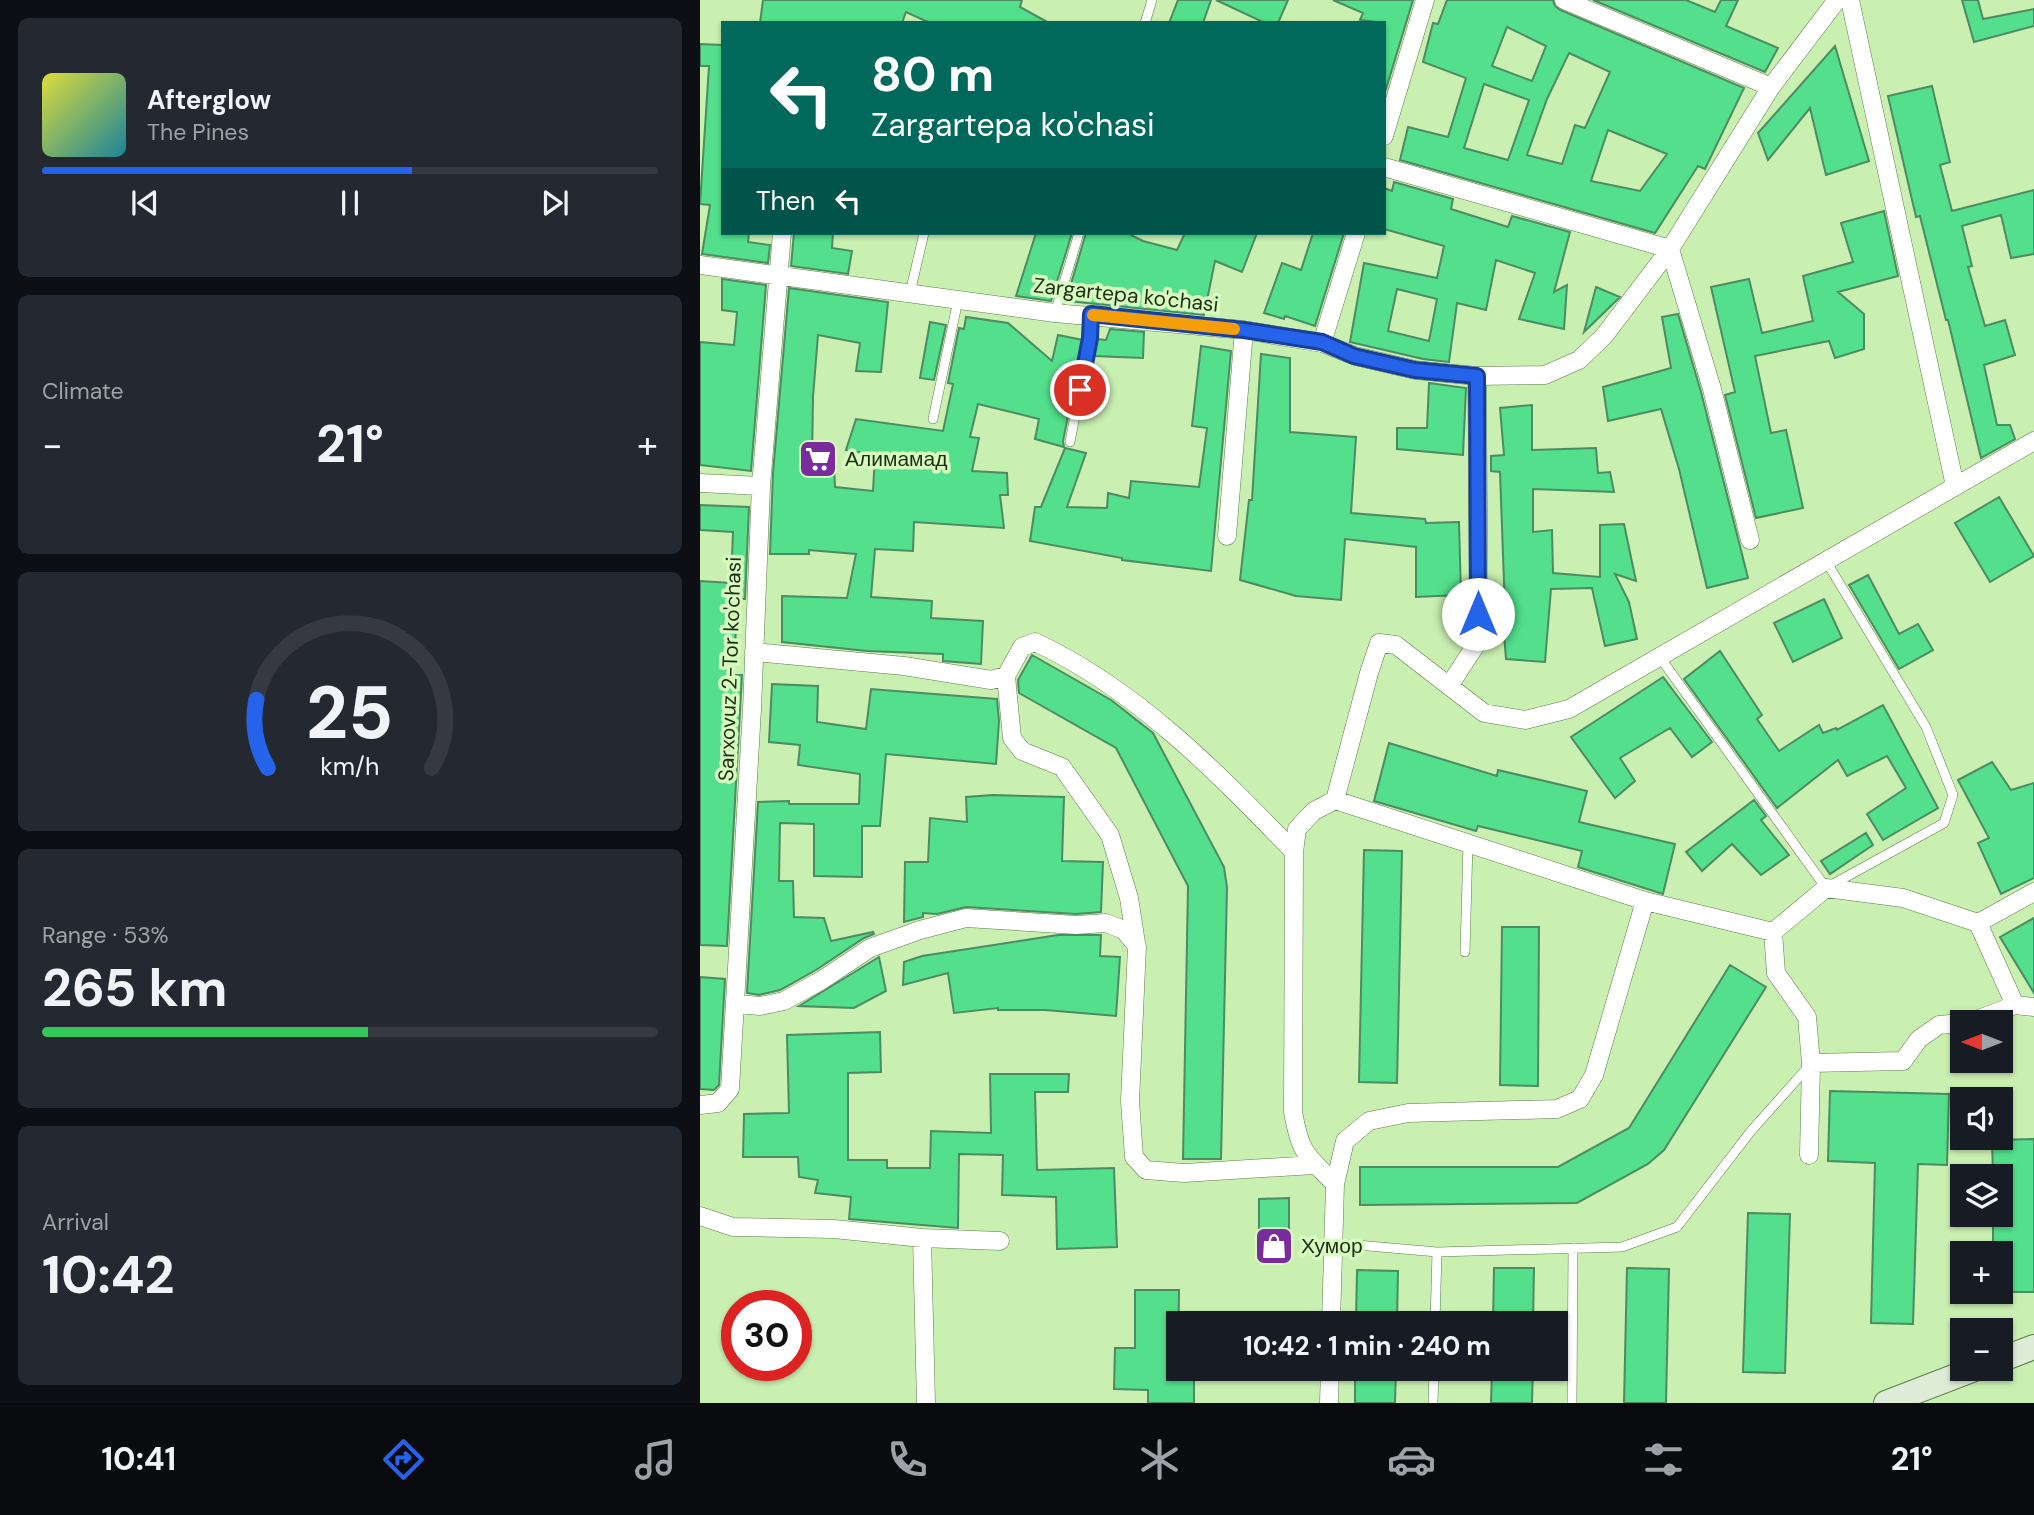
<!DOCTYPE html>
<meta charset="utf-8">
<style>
:root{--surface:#171b24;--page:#242831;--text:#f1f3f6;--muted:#9ea1a6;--line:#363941;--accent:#2563eb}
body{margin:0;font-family:"DM Sans",sans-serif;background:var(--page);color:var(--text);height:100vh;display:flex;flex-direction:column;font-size:26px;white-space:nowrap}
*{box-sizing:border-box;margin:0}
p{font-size:23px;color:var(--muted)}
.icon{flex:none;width:38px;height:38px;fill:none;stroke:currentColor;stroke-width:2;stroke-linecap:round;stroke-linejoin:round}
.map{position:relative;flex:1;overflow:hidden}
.side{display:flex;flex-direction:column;gap:18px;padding:18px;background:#0d0f14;width:700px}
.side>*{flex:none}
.banner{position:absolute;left:21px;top:21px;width:665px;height:214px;border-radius:0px;box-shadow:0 2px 5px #0004;background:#00695c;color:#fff;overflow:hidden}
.needle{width:46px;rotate:270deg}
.tools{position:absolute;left:1250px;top:1010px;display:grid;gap:14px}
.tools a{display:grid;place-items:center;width:63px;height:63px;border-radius:0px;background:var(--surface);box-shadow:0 2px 5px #0004;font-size:35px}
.speed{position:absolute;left:21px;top:1290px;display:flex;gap:14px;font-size:35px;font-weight:700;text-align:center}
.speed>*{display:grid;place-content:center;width:91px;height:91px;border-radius:50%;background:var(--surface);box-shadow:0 2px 5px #0004;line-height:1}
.speed .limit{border:10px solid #d22;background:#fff;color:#111}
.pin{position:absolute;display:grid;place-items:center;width:60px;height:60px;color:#fff;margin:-30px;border:4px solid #fff;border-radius:50%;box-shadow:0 2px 7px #0007}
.me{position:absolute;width:77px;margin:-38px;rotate:0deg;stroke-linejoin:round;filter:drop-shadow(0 0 5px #0008)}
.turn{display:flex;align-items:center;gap:24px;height:147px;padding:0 35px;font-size:32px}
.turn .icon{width:91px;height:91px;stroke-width:2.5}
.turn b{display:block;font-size:49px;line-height:60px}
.then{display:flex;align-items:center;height:66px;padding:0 35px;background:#0003;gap:14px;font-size:26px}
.big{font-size:52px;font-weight:700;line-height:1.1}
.side .card{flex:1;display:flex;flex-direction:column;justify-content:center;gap:10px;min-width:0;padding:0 24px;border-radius:10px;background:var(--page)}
.side .dial{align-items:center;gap:0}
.dial svg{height:182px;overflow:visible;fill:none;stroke:var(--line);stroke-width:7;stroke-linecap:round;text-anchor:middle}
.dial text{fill:var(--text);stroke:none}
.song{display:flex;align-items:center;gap:21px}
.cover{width:84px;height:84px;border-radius:10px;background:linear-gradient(135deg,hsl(60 70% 55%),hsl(190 70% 35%))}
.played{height:7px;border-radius:4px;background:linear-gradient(90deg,var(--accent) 60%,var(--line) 60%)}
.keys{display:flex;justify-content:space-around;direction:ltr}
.heat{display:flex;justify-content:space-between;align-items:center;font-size:38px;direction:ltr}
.charge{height:10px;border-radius:5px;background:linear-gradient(90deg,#34c759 53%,var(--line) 0)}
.trip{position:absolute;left:466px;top:1311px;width:402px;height:70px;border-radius:0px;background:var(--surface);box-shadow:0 2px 5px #0004;font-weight:700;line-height:70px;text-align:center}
.tab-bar{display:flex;height:112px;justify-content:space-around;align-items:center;background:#090b0e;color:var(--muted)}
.tab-bar .icon{width:49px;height:49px}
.tab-bar .selected{color:var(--accent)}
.tab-bar b{font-size:32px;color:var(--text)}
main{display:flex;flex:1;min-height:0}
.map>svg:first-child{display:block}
.building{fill:#53df8b;stroke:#4d8b62;stroke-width:2;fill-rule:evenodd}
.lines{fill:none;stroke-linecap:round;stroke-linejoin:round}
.lane-casing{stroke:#5c7e46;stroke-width:10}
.street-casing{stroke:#5c7e46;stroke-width:19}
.secondary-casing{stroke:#5c7e46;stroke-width:26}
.lane{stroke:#fff;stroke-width:9}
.street{stroke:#fff;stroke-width:18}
.secondary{stroke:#deebd6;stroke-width:24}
.route-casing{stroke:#184099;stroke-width:18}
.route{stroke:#2563eb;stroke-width:12}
.slow{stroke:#f59e0b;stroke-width:12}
.labels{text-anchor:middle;stroke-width:7;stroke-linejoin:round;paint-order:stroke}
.street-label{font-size:21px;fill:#1f2d16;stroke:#d6fcbe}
.poi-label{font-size:21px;fill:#1f2d16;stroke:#d6fcbe;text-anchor:start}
</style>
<main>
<section class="side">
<div class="card">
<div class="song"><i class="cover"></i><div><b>Afterglow</b><p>The Pines</p></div></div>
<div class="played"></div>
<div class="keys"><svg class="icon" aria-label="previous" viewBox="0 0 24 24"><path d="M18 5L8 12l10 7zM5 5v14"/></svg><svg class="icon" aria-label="pause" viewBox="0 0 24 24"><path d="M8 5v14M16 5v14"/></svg><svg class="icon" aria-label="next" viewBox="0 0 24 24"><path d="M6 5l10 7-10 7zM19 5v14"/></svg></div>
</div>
<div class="card"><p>Climate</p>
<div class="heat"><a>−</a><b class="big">21°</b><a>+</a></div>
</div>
<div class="card dial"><svg viewBox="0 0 100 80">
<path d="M14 69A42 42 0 1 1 86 69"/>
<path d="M14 69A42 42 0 0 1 9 39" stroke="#2563eb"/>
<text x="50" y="56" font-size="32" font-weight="700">25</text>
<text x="50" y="72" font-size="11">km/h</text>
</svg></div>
<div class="card"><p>Range · 53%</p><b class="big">265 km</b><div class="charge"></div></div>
<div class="card"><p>Arrival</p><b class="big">10:42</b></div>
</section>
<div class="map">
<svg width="1334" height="1403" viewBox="0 0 1334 1403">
<rect width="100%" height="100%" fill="#c9efb1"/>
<path class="building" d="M63,0H322L320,7L349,23H230L206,12L202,23H60Z
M478,0H511L503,23H469Z
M516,0H588L578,23H565Z
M633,0H713L686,89L684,88V23L660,20L663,13Z
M747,0H853L855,6L860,10L1044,88L1005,169L998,166L955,233L700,160L708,127L748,137L766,78L723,62L733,23L738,24ZM807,27L846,46L832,81L792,66ZM869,53L910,72L885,128L875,125L862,164L827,155L847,99ZM784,84L829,100L808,160L764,148ZM908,130L967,154L940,191L891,181Z
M893,0H986L1015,12L1021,0H1038L1026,26L1078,48L1065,72Z
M1262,0H1278L1283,19L1334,9V26L1274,42Z
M0,44L23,45V233H49L48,242L70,245L68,263L2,254L10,205L0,204L9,66H0Z
M1135,46L1169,161L1126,175L1110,108L1068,160L1058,133Z
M1232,86L1250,162L1240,165L1252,211L1334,190V254L1311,258L1301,215L1262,226L1272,266L1268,267L1285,326L1305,320L1315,355L1284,365L1297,425H1310L1315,439L1281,458L1248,320H1246L1220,216L1216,217L1188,96Z
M694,182L753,199L751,209L808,227L812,216L870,232L854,292L867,285L864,329L819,319L835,273L796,260L786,310L757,303L749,362L723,359L650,342L664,263L737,278L744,246L684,229V188L692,191ZM697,289L737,299L729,341L688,331Z
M1184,211L1198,276L1138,292L1164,314V349L1135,358L1129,341L1055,356L1071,433L1086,430L1103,508L1056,518L1025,395L1035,392L1011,287L1049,279L1062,333L1113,321L1103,276L1153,262L1141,223Z
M94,233H133L132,248L152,251L148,274L91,266Z
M336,233H372L351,301L316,296Z
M386,233H427L443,241L477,250L485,233H557L542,272L515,261L504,315L366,301Z
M613,233H644L615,326L585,316L584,319L564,313L582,263L601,270Z
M22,279L66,285L51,471L0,465V342L34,345L37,312L22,310Z
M896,287L920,297L884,332Z
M89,288L188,302L181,372L156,371L160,343L118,335L113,397L112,461L134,463L135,487L173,491L175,455L146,450L156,419L243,431L253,384L248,383L259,328L264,329L266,317L308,323L352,361L358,335L383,340L363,441L364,447L335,439L339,419L278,404L270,437L279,438L272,471L307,473L308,495H300L304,528L214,522L213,551L175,549L171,597L232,601L231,618L283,621L281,664L243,661V654L167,651L82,642V596L147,598L156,554L109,550V554H70L73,473Z
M978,314L1001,392L1048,578L1007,588L979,469L961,409L908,421L903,387L971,368L962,317Z
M230,322L246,325L234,380L220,378Z
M410,329L444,332L443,358L394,356L397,339L406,340Z
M501,346L531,351L511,571L422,560V558L330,541L335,507H341L365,448L386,453L367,507L407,508L408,493L429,498L431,481L499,487L507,428L492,426Z
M561,354L590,358V432L656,437L651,513L725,519L726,523L759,522L761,595L716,597V547L645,539L641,600L596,596L540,580L549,500H552Z
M729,383L766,388L763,455L697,449V428H727Z
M832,405V450L896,448L898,473L910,472L914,492L833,489V532L852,530L853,573L900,577V525L924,524L936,581L915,574L929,602L937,639L905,646L892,588L851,589L845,662L806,659L802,610H805L800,472L791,471V456L804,455L800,408Z
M1299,497L1334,556L1290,582L1255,523Z
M0,505L49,507L45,599H38L33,675H42L27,946L0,945V581L31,583L33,532L0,530Z
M1168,575L1199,634L1218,624L1233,650L1199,669L1149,585Z
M1124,599L1142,638L1093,662L1074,623Z
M1020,651L1062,715L1057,719L1079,751L1119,725L1123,733L1136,728L1137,730L1183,705L1238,808L1183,840L1167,814L1206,788L1187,756L1147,776L1138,760L1077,808L984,679Z
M332,655L411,700L453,733L524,867L527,887L521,1159H483L488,886L416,748L319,693L318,680Z
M963,677L1012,742L992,757L970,728L920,758L935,781L915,798L871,737Z
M72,684L118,686L117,722L166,729L171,689L297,699L299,721L296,764L186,754L180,826H162V877L114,876V824L80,823L79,881H93L94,917L124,918L131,941L173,932L174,934L164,938L116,970L80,990L59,995L47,993L58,802L89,801V804H159L160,774L98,765L100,745L69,742Z
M689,743L797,776L798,770L887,791L879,822L975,844L963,894L878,867L882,851L778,826L776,831L674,801Z
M1292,762L1311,790L1334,783V878L1301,894L1278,843L1289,838L1258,780Z
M293,795L364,797L362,861L403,862L401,912L376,914L266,907L237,914L223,913V917L204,922L205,862H228L230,818L267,822L266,797Z
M1054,800L1066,816L1061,820L1089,855L1061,875L1032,844L1002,871L986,852Z
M1166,833L1173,845L1130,874L1121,861Z
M664,850L702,851L697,1083L659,1082Z
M1334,918V993L1300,937Z
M802,927H839L838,1086L800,1085Z
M358,935H401L400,956L420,957L416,1016L345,1010H298V1008L254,1013L248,973L203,985L204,962L222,956Z
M179,957L186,991L154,1008L99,1006Z
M1030,965L1066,987L964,1150L948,1164L877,1203L660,1205V1167H858L929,1128Z
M0,977L25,979L19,1085L14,1090L0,1089Z
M180,1032L181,1072L148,1073V1160H187V1168H230L231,1131L291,1133L290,1074H369L368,1092H335L337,1170L414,1168L417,1247L357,1249L356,1197L302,1195L303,1155L259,1154L258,1228L149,1219L151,1197L115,1193L118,1180L99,1177L98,1157H43L44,1114L89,1113L87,1035Z
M1130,1091L1249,1094L1247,1165L1218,1164L1213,1324L1171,1323L1175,1163L1128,1161Z
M1334,1139V1292H1300V1253H1293V1214H1300V1176H1293L1292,1140Z
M589,1198V1260H559V1199Z
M1048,1213L1090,1214L1085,1373L1043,1372Z
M794,1268H834L833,1323H793Z
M927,1268L969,1269L966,1403H924Z
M657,1270L698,1271L697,1323H656Z
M435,1290H479L478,1368H494V1403H448V1390L414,1389L415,1348H435Z
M655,1368H696L695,1403H655Z
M792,1368H833L832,1403H791Z"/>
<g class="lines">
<defs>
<path id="lane" d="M445,23L452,0
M210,293L224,233
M355,313L379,233
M233,419L258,300
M370,442L390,338L391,316
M959,656L1126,888L1244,823L1253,795L1226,727L1126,561
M765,952L768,843
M634,1243L737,1252L922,1247L977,1227L1051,1131L1108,1067
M735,1323L737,1252
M733,1403L734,1368
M872,1403L873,1248"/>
<path id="street" d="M864,0L1071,87
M1150,0L1255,486
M684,136L725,0
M684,167L970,249L1012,389L1050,540
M0,265L355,313L544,330L622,343L655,356L715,370L777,376L845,375L879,360L904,336L970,249L1071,87L1137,0
M622,343L656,233
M0,483L61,486
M527,536L544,330
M54,652L204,666L291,680L306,676L322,647L335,642C436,689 518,773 594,852
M306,676L312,738L322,751L362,767L410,835L429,898L436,943
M749,686L779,640L777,376
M635,800L945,901L1073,932L1126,888L1203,898L1278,923L1315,1005L1334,1007
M1278,923L1334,892
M1073,932L1076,973L1107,1017L1111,1063
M37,1004L60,1006L84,1001L122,980L170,948L220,930L266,918L376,925L406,923L424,930L437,946L430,1101L434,1157L446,1170L484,1173L614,1165
M1271,1022L1315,1005
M0,1105L18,1103L30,1089L52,709L61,486L82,233
M1109,1155L1111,1063L1203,1061L1219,1039L1239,1025L1262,1023
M635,1184L645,1141L669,1121L708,1113L857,1109L880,1099L894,1075L945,901
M0,1216L33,1227L134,1229L222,1238L226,1403
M222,1238L300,1241
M631,1323L635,1184C606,1154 601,1156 593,1112L594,852L597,829L614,811L635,800L669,673L679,643L696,645L784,713L825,720L869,709L1334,441
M629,1403L630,1368"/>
<path id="secondary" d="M1300,1360L1334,1347
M1186,1403L1277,1368"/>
</defs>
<use href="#lane" class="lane-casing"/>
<use href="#street" class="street-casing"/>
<use href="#secondary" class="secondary-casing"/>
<use href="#lane" class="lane"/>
<use href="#street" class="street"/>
<use href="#secondary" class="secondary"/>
</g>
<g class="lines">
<defs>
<path id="route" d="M380,390L390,338L391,314L544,330L622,342L654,356L715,370L777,376L778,614"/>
</defs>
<use href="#route" class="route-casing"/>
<use href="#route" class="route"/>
<path class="slow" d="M393,315L534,329"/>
</g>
<defs>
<symbol id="supermarket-square" viewBox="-11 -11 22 22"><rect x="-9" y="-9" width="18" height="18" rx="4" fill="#7a2b9c" stroke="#d6fcbe"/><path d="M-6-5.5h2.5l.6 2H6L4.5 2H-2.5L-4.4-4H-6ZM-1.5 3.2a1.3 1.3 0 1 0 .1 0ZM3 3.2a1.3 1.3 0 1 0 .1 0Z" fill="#fff"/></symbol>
<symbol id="shop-square" viewBox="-11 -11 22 22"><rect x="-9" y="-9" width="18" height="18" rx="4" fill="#7a2b9c" stroke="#d6fcbe"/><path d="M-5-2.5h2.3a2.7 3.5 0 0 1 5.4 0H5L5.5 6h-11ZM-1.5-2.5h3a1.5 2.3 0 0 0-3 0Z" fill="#fff"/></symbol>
</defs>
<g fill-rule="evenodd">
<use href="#supermarket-square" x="96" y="437" width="44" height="44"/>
<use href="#shop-square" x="552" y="1224" width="44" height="44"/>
</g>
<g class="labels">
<g class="street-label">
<text transform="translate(426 295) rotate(6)" y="7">Zargartepa ko'chasi</text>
<text transform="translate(30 669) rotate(-88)" y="7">Sarxovuz 2-Tor ko'chasi</text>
</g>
<g class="poi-label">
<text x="145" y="466">Алимамад</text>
<text x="601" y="1253">Хумор</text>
</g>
</g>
</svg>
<div class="tools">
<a><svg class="needle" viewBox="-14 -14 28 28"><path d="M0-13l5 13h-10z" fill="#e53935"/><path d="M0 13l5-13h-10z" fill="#9ea1a6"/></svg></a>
<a><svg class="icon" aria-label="sound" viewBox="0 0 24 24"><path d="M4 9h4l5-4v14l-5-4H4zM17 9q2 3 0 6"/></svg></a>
<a><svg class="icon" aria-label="layers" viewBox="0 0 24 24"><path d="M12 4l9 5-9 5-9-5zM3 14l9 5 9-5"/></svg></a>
<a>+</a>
<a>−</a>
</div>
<div class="speed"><div class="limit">30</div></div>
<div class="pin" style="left:380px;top:390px;background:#d93025"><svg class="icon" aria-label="arrive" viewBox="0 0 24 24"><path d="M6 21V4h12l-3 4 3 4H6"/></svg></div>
<svg class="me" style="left:778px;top:614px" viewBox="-20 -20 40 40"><circle r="19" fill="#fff"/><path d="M0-13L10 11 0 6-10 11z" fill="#2563eb"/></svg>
<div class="trip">10:42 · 1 min · 240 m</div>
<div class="banner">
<div class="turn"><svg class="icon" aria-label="left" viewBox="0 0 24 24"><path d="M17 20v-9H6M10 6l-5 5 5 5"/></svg><div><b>80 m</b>Zargartepa ko'chasi</div></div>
<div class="then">Then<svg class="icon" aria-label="left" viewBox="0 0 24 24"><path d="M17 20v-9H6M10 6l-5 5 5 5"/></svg></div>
</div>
</div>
</main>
<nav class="tab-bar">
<b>10:41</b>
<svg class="icon selected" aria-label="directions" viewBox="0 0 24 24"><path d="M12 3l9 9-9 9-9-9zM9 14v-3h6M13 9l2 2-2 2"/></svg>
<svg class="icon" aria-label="music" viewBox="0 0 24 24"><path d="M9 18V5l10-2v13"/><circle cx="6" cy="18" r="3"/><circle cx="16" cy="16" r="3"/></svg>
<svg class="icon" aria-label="phone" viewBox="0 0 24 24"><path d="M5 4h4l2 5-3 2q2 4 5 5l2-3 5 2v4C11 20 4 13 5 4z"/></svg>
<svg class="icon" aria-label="climate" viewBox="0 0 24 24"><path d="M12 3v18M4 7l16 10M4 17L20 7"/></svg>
<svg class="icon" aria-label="car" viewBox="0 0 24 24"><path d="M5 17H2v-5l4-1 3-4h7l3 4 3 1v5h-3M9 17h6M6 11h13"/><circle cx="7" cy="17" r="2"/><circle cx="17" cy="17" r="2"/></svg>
<svg class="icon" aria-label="filters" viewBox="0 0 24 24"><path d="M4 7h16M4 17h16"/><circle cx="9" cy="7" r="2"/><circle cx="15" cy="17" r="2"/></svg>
<b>21°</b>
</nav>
